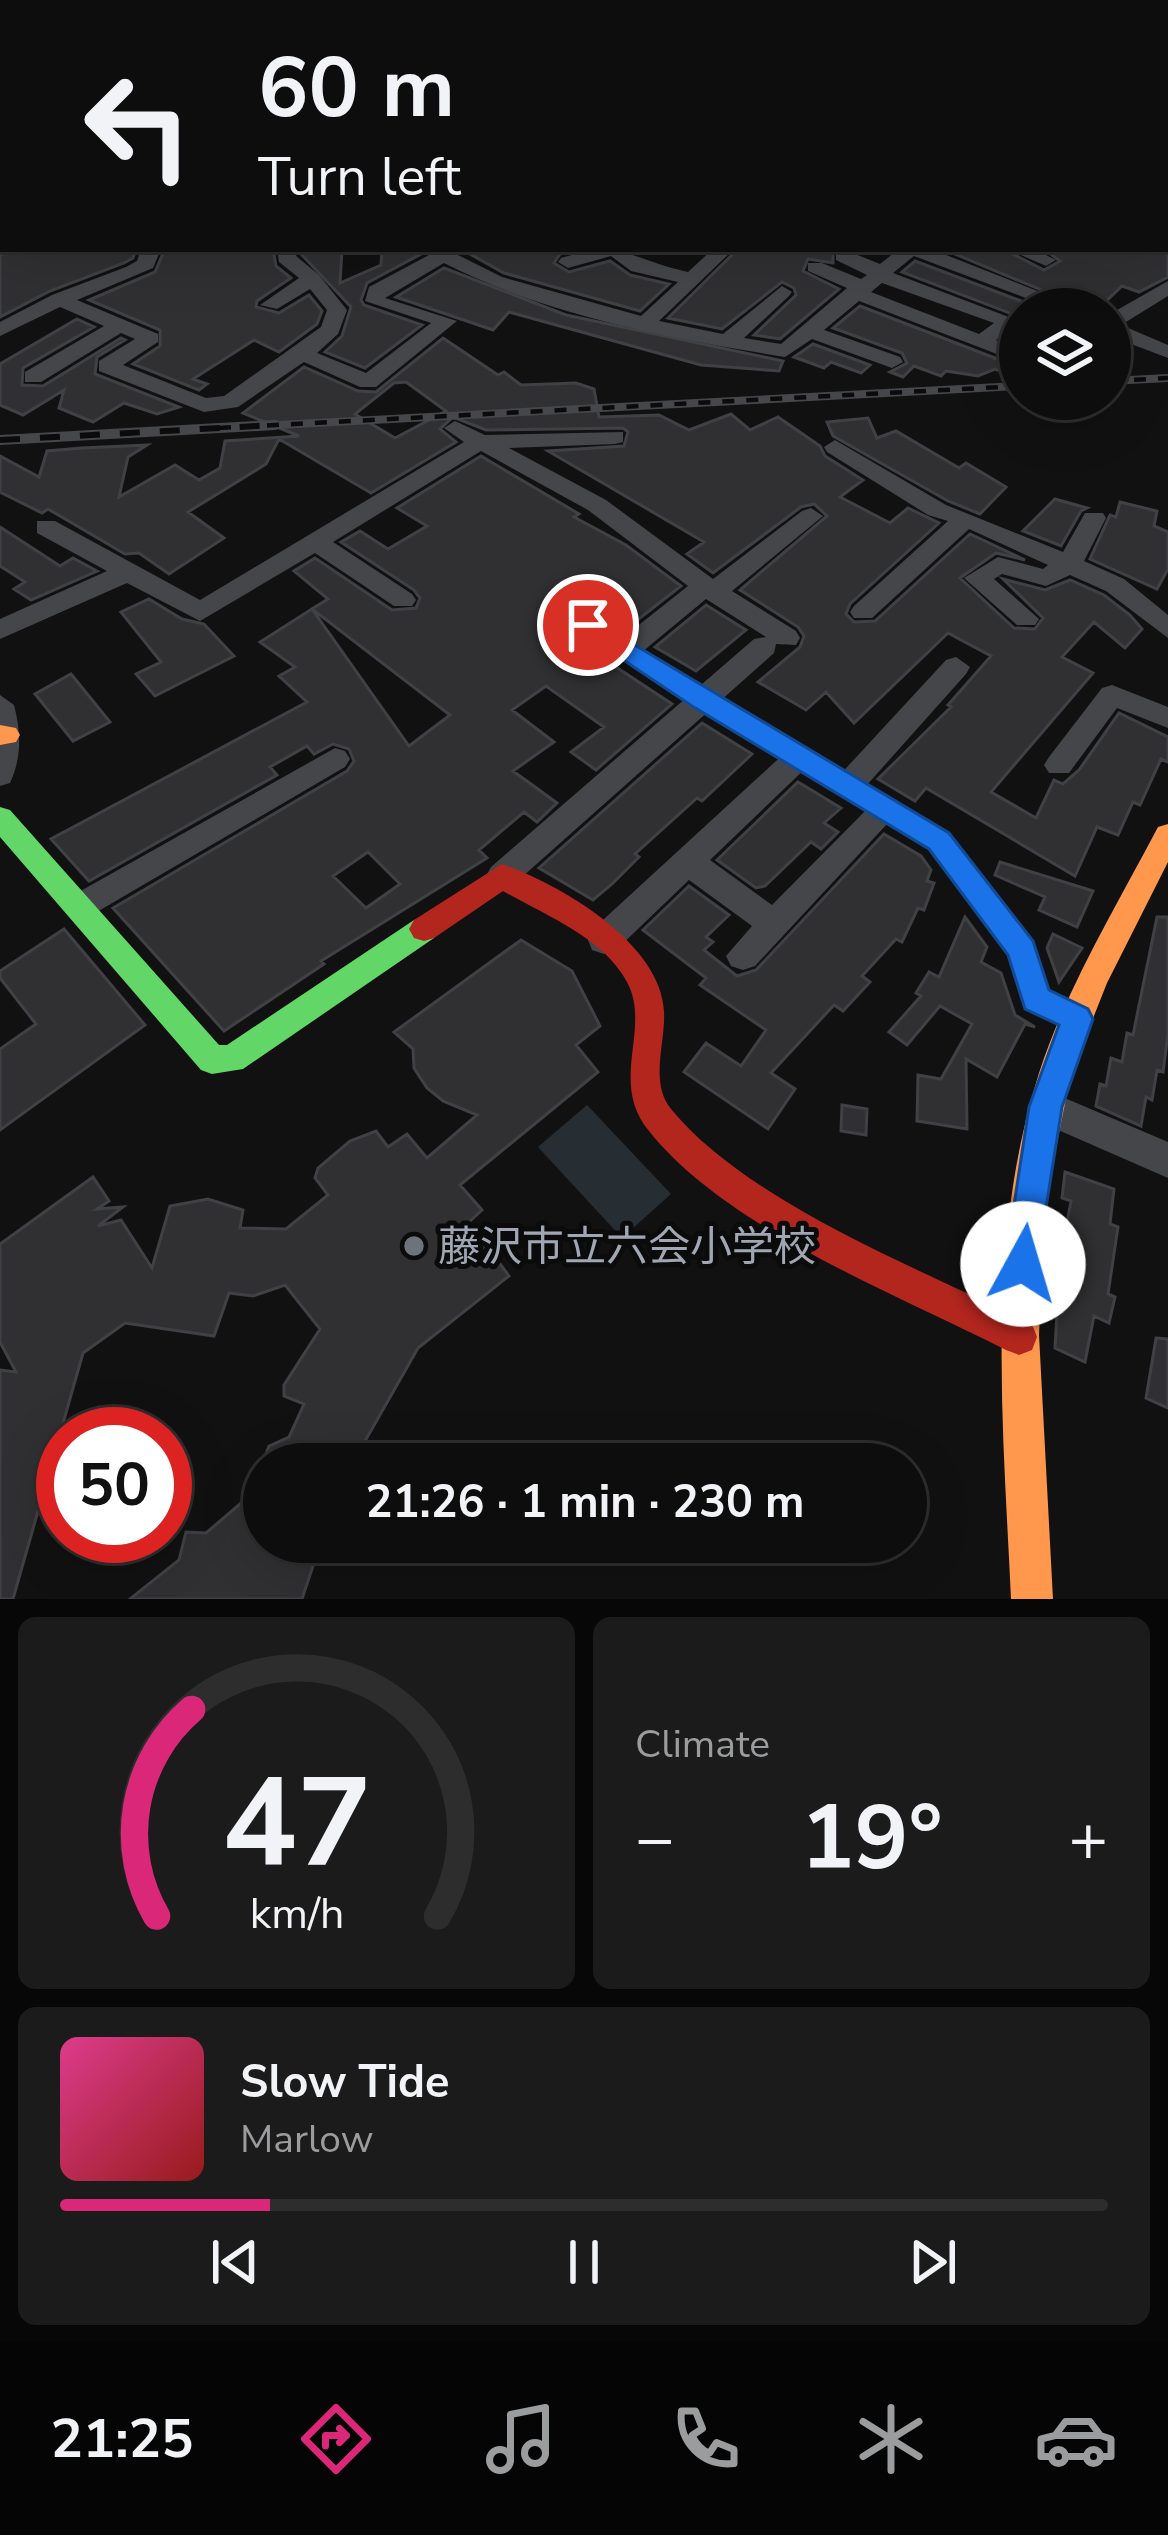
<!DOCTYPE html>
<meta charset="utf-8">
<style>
:root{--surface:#0d0d0d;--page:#1b1b1b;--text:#f1f3f6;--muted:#9a9c9d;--line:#2d2d2e;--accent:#db2777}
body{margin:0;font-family:"Nunito Sans","Noto Sans JP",sans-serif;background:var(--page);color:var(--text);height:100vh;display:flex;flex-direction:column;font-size:45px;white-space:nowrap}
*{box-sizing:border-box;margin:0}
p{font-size:39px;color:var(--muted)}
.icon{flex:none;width:66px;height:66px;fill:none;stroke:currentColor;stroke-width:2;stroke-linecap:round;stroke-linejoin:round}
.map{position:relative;height:1599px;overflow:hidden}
.drawer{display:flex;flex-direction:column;gap:18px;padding:18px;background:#070707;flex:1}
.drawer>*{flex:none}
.banner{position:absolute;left:0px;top:0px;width:1170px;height:252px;box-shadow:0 12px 48px #0002,0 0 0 3px var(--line);background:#0d0d0d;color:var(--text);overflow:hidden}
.controls{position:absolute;left:999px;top:288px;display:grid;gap:24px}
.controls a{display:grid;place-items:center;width:132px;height:132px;border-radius:50%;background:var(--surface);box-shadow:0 12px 48px #0002,0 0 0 3px var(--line);font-size:60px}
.speed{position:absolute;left:36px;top:1407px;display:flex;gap:24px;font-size:60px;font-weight:700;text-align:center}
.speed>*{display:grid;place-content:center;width:156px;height:156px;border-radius:50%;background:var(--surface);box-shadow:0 12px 48px #0002,0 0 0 3px var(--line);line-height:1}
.speed .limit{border:18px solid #d22;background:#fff;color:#111}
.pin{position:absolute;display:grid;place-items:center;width:102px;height:102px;color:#fff;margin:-51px;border:6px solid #fff;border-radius:50%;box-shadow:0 3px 12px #0007}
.me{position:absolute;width:132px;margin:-66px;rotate:6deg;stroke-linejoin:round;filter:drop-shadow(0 0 9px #0008)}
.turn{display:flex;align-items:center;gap:42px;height:252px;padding:0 60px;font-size:54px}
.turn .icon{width:156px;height:156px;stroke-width:2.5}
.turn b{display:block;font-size:84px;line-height:102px}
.big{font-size:90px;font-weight:700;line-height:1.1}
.drawer .widget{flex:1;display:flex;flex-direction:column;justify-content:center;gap:18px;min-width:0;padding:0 42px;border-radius:18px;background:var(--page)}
.drawer .dial{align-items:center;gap:0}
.dial svg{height:312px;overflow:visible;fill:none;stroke:var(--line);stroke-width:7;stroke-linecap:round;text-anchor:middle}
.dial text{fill:var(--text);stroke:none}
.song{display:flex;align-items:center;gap:36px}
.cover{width:144px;height:144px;border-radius:18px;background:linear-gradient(135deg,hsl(330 70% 55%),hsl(0 70% 35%))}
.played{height:12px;border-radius:6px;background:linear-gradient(90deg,var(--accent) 20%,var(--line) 20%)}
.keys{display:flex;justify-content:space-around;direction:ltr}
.heat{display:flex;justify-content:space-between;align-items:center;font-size:66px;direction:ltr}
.drawer .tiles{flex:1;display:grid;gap:18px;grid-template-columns:1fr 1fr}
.widget:last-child{grid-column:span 2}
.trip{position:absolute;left:243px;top:1443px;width:684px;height:120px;border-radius:60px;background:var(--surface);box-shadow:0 12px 48px #0002,0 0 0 3px var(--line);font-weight:700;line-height:120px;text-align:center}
.tab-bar{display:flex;height:192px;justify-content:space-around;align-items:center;background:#050505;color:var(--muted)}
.tab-bar .icon{width:84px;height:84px}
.tab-bar .current{color:var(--accent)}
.tab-bar b{font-size:54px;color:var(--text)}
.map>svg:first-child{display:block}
.water{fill:#262e34}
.building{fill:#303032;stroke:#3f4145;stroke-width:3;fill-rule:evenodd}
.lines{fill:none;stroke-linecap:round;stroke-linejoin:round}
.street{fill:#45464a;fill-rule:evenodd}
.fast{fill:#63d668;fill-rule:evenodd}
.slow{fill:#ff974d;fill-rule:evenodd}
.jam{fill:#b3261e;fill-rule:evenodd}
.rail-far1-casing{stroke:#46474a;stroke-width:8}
.rail-casing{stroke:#46474a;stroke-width:10}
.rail-far1{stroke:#0b0b0c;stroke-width:4.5;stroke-dasharray:12;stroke-linecap:butt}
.rail{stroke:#0b0b0c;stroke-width:6;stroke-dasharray:20;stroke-linecap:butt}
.route{fill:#1a73e8;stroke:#114b97;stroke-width:3}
.poi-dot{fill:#6e727a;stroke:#0b0b0c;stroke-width:4.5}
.labels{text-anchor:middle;stroke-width:10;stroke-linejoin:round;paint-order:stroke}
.near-poi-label{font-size:42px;fill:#a0a7b3;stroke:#0b0b0c;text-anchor:start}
</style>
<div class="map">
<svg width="1168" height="1599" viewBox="0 0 1168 1599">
<rect width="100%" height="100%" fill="#111"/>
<path class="water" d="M587,1105L671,1194L622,1238L538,1147Z"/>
<path class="building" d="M92,249H136L133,258L124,263L50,291L0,317V254Z
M165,249H273L276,266L291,278L257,301L256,307L279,313L309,295L322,311L317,324L279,352L254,340L193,379L207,384L199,390L133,364L160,346V330L89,300L155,272Z
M301,249H342L340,283L381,265L382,249H417L421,254L367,283L361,300L364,305L422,325L365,368L325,352L342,336L351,307L301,254Z
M461,249H579L560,254L554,263L569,272L610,261L630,275L669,284L640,311L504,273Z
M738,249H833V263L808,259L803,271L839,289L780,339L754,335L796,295L794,288L782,282L722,329L668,318Z
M943,249H1003L1044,270L1060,261L1044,249H1168V277L1139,292L1122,286L1098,309H1087Z
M915,261L1042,309H1018L1020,317L902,272Z
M444,268L566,315L783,361L779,371L701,365L509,312L493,330L396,297Z
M860,306L1000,360L1017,352L1004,339L1020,326V361L1008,374L995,369L978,376L946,371L941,376L914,366L903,377L890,372L907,363L902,353L833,328Z
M77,319L94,327L23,368L22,385L43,386L121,338L125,340L97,357L95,374L179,407L157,414L124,403L93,422L59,408L64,390L23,415L0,405V364Z
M443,338L498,375L504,372L521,385L576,383L594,389L599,417L659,415L689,430L731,414L750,430L778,417L820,446L825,456L863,480L840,497L890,523L908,508L939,523L850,604L846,614L854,622L875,621L970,534L1025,560L996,553L960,578L1014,628L1035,629L1043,618L1003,579L1045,590L1070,580L1104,595L1130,615L1142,629L1125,648L1094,622L1062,657L1093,673L991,792L1036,818L1054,780L1063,784L1079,770L1119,713L1168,737V762L1161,759L1140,805L1133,802L1118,835L1097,827L1075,876L926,788L915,801L878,779L951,707L948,705L991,656L948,633L854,723L826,692L806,710L758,682L800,647L804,636L798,627L740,590L827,516L814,504L801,507L713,573L687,554L704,542L548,451L624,446L628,432L623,428L486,430L453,417L440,429L456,442L371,493L279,439L266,464L188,512L224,538L169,574L139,553L125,554L48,509L42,513L0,492V456L39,477L47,451L82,448L147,445L128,457L119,497L175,465L199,480L220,468L225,441L299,436L243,413L304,367L358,391L376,392ZM406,382L446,411L395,438L355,414L394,383Z
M813,344L870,365L861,373L831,362L824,368L794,357Z
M868,418L877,438L896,431L959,468L966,463L1006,487L980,514L948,501L833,436L827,422Z
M481,456L579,514L574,517L626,545L681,586L626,629L587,608L574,612L565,622L572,638L672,704L596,770L571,752L604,727L546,686L512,710L554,742L513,771L557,803L537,822L524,812L479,850L487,858L321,961L324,964L224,1031L113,908L347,771L354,761L349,749L333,744L314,754L307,746L270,767L277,775L89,881L51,839L307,702L279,676L295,667L260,642L312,609L409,746L450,715L312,609L328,599L294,571L315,558L392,610L416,608L420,598L414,590L341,542L360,531L388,549L427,526L397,508ZM368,852L400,884L366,908L333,876Z
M1055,499L1087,508L1081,511L1061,546L1023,531Z
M1120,502L1157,511L1154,526L1168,532V569L1157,589L1090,559L1110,515L1116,517Z
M0,527L60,566L73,558L97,571L31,600L14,589L25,582L0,566Z
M149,599L182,619L204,624L234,656L155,696L136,674L161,662L121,612Z
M706,605L746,630L696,671L655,647Z
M71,674L110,722L73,741L35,694Z
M702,723L752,754L702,801L697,798L635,854L639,857L612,884L593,900L539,868Z
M798,782L841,808L824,823L838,832L821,849L811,842L765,886L756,888L717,860Z
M884,834L921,856L931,870L927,881L934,883L924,910L918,908L902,942L896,939L862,976L870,982L843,1011L834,1005L771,1073L795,1089L768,1129L684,1072L706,1043L741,1066L766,1030L700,985L706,978L643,930L689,886L729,915L706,937L713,942L704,950L737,976L756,970Z
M1000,862L1093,891L1077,927L1039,910L1045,897L995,875Z
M965,917L987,947L981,962L1001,973L1015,1015L1035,1027L1025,1024L997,1077L966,1059L967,1129L917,1121L918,1075L941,1079L972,1024L940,1006L907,1045L889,1032L921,996L916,993L929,972L939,977Z
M1157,917H1168V1034L1163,1072L1157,1070L1152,1100L1146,1097L1141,1126L1096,1106L1100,1084L1106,1086L1111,1058L1122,1062L1127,1033L1133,1035Z
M64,929L145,1025L0,1130V1049L36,1024L0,978V971Z
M1053,934L1082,948L1059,982L1047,948Z
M521,940L572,971L600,1026L576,1045L598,1072L460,1185L482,1210L469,1222L509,1276L418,1348L352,1464H262L269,1446L289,1437L304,1404L284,1396V1385L320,1329L285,1285L253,1296L229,1293L214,1336L125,1323L83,1353L13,1599H0V1370L16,1372L0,1342V1244L93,1177L109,1201L97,1209L123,1207L98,1226L121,1220L152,1268L170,1206L208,1199L243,1210L240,1228L286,1229L328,1195L315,1178L318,1168L350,1141L376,1131L388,1147L407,1134L427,1158L477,1115L443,1101L427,1088L414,1068L413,1049L394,1032Z
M842,1105L867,1109L866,1135L841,1131Z
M1065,1172L1114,1189L1110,1224L1118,1227L1108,1294L1115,1297L1109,1323L1094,1316L1085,1362L1055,1348L1057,1312L1062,1313L1072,1271L1066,1268L1073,1237L1065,1233L1071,1201L1062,1198Z
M1156,1338L1168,1339V1408L1146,1398Z
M240,1504L264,1510V1542H321L302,1599H130L179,1560L186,1532L206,1533Z"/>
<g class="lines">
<path class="street" d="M0,0H14L3,4Z
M663,0H691L693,3H665Z
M794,0H809L811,3H796Z
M829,0H844L846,3H831Z
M0,95H3V105H0Z
M1167,116H1168V126H1167Z
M1167,142H1168L1167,153Z
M1167,196H1168V207H1167Z
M141,249H161L153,268L77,300L158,334V342L123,365L206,398L224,396L321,327L327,310L310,289L277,309L260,305L299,278L279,262L277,249H297L296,256L319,275L347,310L338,334L317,353L366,373L431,323L365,301L369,287L429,255L421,249H446L502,277L641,316L678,282L631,271L611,256L568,268L558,262L561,258C624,240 630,259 688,272L713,249H734L659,321L723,334L782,286L792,292L789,296L744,338L781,344L847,288L808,271V263H822L861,279L867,275L836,260V252H850L880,264L899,249H931L1083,309H1055L914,256L893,273L1019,321L996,340L1013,350L1002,356L859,301L824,330L900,357L903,362L892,368L812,339L785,357C670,338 548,316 444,263L385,298L457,321L376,387H360L304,362L238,407L204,412L99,371V361L135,339L121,333L41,382H25V372L104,326L60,307L0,336V322L52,295L126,267L137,261ZM882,283L994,323L979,334L871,292Z
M1007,249H1034L1056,260L1046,266Z
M1168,281V296L1121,325L1168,345V358L1110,336V314Z
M455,421L485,435L623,432V442L615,444L509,448L606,500L713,579L802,511L811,508L823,516L732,591L796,631L800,638L796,645L776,644L774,653L513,885L502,889L491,885L486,876L491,867L754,639L766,637L706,599L636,657H616L612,650L616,643L688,586L588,510L481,451L333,542L412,594L416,600L412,606H394L315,553L200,621L127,583L0,639V619L107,571L37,533V521H55L200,600L464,442L444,428Z
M835,440L946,505L1063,552L1085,513H1103L1106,518L1084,561L1124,579L1168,615V638L1106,591L1070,575L1046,586L1002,574L994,579L1039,619L1035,625H1017L964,578L998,557L1043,569L1048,565L969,529L872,618H854L850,612L854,606L948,521L928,515L827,452L824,447Z
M956,657L970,667L966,674L858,795H836L832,787L836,779L946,660Z
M1112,685L1168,707V728L1117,708L1069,773H1049L1044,765L1049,757L1102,688Z
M0,695L14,705C21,732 22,757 10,783L0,786Z
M798,747L808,750L813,758L808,766L710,860L772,905L874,802H896L900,810L755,966L743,970L731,966L726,956L752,926L689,880L616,950L604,954L592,950L588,940L592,930L788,750Z
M335,748L345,751L350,759L345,767L90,916L79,920L68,916L63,907L68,898Z
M1046,1090L1168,1142V1178L1033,1119L1028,1107L1033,1095Z"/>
<path class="fast" d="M1167,78H1168V87H1167Z
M0,237H3V247H0Z
M0,807L10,810L219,1045H227L414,920L424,917L434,920L439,929L434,938L243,1069L212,1074L201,1070L0,837Z
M976,878L986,882L1033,942L1049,990L1088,1009L1092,1019L1088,1029L1077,1033L1025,1009L1009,956L962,890L966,882Z"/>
<path class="slow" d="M1168,0V8H1167V3H1161Z
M0,39H3V47H0Z
M588,617L949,833L986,882L990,890L986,898L976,902L966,898L929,849L693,706L580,631L576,625L580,619Z
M0,725L16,728L20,735L16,742L0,745Z
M1168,824V862L1107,983L1071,1074L1045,1202L1039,1335L1053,1599H1011C1003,1424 985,1243 1039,1073C1067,987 1116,907 1158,827Z"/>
<path class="jam" d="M502,864C560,884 661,943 664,1011C666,1042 649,1082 671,1109C748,1203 923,1270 1032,1324L1037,1337L1032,1350L1019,1355L1006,1350C896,1294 726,1228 649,1131C608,1081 652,1029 627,982C603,937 544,915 503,891L434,938L424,941L414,938L409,929L414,920Z"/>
<defs>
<path id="rail-far1" d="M1110,381L1168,378
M219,428L1020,386"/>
<path id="rail" d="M0,440L275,425"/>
</defs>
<use href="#rail-far1" class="rail-far1-casing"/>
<use href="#rail" class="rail-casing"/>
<use href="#rail-far1" class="rail-far1"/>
<use href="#rail" class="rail"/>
</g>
<path class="route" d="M588,617L949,833L1033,941L1049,990L1088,1009L1093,1019L1062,1107L1035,1277L1023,1282L1010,1277L1005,1264L1029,1107L1059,1025L1025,1009L1008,955L929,849L692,706L580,631L576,625Z"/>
<circle class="poi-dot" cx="414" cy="1246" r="12"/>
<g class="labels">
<g class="near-poi-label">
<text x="438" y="1261">藤沢市立六会小学校</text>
</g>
</g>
</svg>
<div class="controls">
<a><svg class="icon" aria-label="layers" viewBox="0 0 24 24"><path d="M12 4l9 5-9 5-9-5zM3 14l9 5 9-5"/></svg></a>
</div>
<div class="speed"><div class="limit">50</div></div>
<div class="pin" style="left:588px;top:625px;background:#d93025"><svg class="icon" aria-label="arrive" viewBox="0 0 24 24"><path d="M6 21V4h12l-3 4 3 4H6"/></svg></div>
<svg class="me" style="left:1023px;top:1264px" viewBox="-20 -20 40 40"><circle r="19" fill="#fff"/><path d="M0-13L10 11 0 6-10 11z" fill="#1a73e8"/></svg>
<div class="trip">21:26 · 1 min · 230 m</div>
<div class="banner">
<div class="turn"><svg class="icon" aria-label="left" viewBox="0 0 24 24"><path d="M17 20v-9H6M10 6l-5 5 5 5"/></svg><div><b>60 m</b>Turn left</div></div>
</div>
</div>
<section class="drawer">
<div class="tiles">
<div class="widget dial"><svg viewBox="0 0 100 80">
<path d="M14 69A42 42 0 1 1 86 69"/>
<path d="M14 69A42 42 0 0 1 23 16" stroke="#db2777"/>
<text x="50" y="56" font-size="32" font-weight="700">47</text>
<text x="50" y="72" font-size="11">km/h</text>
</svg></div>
<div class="widget"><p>Climate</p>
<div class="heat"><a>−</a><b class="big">19°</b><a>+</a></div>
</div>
<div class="widget">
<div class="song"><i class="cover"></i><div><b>Slow Tide</b><p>Marlow</p></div></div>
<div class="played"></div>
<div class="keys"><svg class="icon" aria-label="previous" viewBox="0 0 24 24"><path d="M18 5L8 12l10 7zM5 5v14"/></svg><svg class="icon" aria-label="pause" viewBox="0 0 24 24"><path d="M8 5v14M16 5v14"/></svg><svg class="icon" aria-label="next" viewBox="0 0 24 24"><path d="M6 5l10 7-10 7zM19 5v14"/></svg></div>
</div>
</div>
</section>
<nav class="tab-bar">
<b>21:25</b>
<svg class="icon current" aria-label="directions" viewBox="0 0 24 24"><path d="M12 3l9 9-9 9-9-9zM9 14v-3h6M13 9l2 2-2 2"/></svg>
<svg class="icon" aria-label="music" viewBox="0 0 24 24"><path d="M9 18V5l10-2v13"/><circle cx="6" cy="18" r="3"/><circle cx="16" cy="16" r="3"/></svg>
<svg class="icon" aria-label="phone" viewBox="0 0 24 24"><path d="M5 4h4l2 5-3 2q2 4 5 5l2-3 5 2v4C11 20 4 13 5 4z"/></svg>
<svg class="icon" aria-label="climate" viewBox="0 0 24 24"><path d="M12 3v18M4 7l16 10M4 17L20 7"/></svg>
<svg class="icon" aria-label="car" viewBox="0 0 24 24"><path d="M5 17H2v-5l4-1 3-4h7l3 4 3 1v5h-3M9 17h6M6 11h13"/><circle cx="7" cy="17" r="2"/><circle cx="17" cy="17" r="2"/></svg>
</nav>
